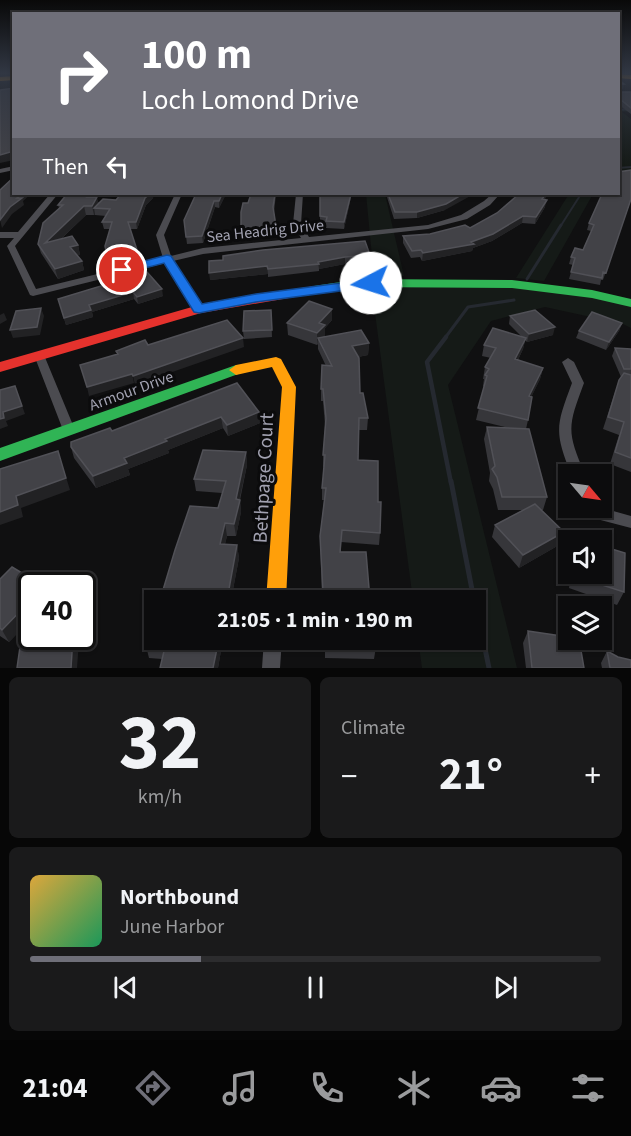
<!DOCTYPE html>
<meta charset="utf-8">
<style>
:root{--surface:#0c0c0d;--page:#1a1a1b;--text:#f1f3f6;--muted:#9a9b9d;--line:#2c2c2e;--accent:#6f6f79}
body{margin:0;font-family:"Source Sans 3",sans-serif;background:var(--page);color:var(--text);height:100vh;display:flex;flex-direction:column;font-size:22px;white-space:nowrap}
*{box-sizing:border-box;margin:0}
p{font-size:20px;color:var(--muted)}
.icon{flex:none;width:33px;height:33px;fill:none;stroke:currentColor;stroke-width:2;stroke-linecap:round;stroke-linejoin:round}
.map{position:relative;height:668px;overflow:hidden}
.side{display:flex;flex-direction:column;gap:9px;padding:9px;background:#070707;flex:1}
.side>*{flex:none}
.banner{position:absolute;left:12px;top:12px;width:608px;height:183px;border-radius:0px;box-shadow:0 2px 4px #0004,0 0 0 2px var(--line);background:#6f6f79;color:#fff;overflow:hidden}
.needle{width:39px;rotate:119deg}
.controls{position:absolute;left:558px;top:464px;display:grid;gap:12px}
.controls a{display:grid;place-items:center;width:54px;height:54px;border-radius:0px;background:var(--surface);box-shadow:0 2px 4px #0004,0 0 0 2px var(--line);font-size:30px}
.speed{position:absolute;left:18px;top:572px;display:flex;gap:12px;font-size:30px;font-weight:700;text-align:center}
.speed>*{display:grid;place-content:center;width:78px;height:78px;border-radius:50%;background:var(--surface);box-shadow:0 2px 4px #0004,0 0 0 2px var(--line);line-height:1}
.speed .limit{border:3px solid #111;border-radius:9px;background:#fff;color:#111}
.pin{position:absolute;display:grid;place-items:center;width:51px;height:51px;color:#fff;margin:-26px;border:3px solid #fff;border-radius:50%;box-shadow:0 2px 6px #0007}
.me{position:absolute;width:66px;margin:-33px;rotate:265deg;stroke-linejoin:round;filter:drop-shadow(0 0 4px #0008)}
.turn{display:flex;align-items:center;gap:21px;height:126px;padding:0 30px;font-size:27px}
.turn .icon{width:78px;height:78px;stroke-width:2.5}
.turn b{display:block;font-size:42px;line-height:51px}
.then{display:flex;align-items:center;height:57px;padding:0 30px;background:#0003;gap:12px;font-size:22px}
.big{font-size:45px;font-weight:700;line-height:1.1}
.side .card{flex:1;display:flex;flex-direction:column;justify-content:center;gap:9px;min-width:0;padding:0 21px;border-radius:9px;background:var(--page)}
.side .dial{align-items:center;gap:0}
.dial b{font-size:78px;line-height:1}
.song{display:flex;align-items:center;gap:18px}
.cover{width:72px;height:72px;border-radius:9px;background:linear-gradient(135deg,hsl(40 70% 55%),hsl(150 70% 35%))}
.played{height:6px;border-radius:3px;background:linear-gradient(90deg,var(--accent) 30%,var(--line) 30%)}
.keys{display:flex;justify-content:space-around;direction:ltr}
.heat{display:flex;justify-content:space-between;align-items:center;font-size:33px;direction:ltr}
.side .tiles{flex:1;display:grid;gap:9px;grid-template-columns:1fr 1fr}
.card:last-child{grid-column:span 2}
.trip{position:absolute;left:144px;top:590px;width:342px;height:60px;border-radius:0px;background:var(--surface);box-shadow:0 2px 4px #0004,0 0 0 2px var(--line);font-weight:700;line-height:60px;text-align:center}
.tab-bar{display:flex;height:96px;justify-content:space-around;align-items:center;background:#050505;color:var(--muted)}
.tab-bar .icon{width:42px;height:42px}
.tab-bar .selected{color:var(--accent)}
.tab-bar b{font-size:27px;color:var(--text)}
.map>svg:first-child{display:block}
.green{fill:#151a17}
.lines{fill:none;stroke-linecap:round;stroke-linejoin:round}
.stream-far3{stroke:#252930;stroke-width:2}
.stream-far2{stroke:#252930;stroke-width:3}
.stream-far1{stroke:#252930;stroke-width:4.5}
.stream{stroke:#252930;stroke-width:5}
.street{fill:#4b4b50;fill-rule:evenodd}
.fast{fill:#30b455;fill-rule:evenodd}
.slow{fill:#ff9f0a;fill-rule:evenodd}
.jam{fill:#e5322d;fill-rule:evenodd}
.wall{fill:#36363a}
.shaded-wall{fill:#222224}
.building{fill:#424247;stroke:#515157;stroke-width:1.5}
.route{fill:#1a73e8;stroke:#114b97;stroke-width:1.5}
.labels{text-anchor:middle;stroke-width:6;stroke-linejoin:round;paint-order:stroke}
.street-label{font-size:16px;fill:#a2a2b1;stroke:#0b0b0c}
.near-street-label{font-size:20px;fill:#a2a2b1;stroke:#0b0b0c}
</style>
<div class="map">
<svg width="631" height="668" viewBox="0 0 631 668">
<rect width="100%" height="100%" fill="#101011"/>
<path class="green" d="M618,108H631V111L622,112L631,119V172H618Z
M366,194H385L404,276L374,277Z
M569,194H593L544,281L516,278Z
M371,283L512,284L631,303V328L623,324L545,307L491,321L448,385L517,668H422L418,639H476V600H413Z"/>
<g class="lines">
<path class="stream-far3" d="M618,110L631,109
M618,123V127
M618,168L631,167
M560,227L581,194"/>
<path class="stream-far2" d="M527,279L561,225
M445,338L468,307L514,300"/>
<path class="stream-far1" d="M446,337L427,362L451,483"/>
<path class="stream" d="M451,481L474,600
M476,605L489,668"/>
<path class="street" d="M14,166V170L0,173V169Z
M50,194H58L15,246L36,289L163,258L156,235L175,194H182L164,235L171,256L203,248L301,238L293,224L296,194H303L301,224L309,237L428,225L461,215L484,201L492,194H500L490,205L467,219L428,229L203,254L173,261L204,309L199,312L194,309L166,263L33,296L30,295L7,246L14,238H0V232H18Z
M39,352L44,355L75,430L73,433L69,435L65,433L63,430L34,355Z
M568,358L574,362L584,383C568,426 566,431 585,474H571C554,431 556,426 572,383L562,362Z
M585,507H599L631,516V528L589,517Z
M264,639H282L280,668H262Z"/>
<path class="fast" d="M360,279L512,280L592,290L631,299V307L592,298L512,288L360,287L314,294L308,290L314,286Z
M236,365L241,367L243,370L241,373L0,461V448Z"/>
<path class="slow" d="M618,74L631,75V79L618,78Z
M14,76V80L0,81V77Z
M276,357L281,359L296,387L286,600H266L282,387L272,367L236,375L229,370L236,365Z"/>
<path class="jam" d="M314,286L318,287L320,290L318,293L201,313L0,372V362L199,305Z"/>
</g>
<path class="wall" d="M618,92H631V114L619,105H618Z
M195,194H226L219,208L215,207L203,243L187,244L184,220L195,196Z
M251,194H276L274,212L276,233L242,235L241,212L248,203Z
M320,194L351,197L344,229L326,228V223H320Z
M386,194H431L445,210L417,218L394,219Z
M519,194H548L544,200L545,207L535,224L522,223L492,241L473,248L472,251L422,261L420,257L411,258L403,243V236L430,234L470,228L497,213Z
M95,197L99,203L116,200L153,198L146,205L137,229H130L138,258L108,263L110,229H104L102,222L106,216L95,215V214L94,215H86L61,239L78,245L80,255H77L82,261L84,270L58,279L41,253L38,244L59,208L58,205Z
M631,200L603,280H601L600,285L569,279L573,265L569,264L571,257L583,250L591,231L587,230L589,223Z
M370,255L369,262L345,264L319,269V271L268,277V274L210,280L223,260Z
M147,272L163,296L138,304L134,299L92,312L93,317L66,325L58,299Z
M271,310L272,337L244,339L243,331Z
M510,316L553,335L527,342L525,340L523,349L518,360L543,368L540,379L531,397L528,420L526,429L547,497L543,510H541L559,545L519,568L492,537L495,525L523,510H498L493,489L489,481L490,473L484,439L487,427L509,428L476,420L484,387L483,386L484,379H483L485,367L491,358L482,356L484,345L522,337L509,324Z
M332,320L325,328V336L369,343L368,355L358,357L360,393L368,418L367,430H358V460L378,502L380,533L379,545L341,542V552L370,600H322L320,536L324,500H322V488L324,467H323V455L325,425L323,401H321V389L326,366L318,349V344L317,345L288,335L287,323Z
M622,323L619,331L606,350L576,338L579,331Z
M615,348L631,349V472L610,464L619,435L603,429L615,392L621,377L612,356Z
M237,383L260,423L228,436L223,428L168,450L169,453L128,469L130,475L96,488L74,458L71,447Z
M246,452L247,465L240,500L241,512L236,536H227L225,544L237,545L239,558L231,600H160L218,508L222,493L196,491L194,479Z
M571,573H602L624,592L617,605L569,588Z
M0,579L32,585V618L9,642L0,636Z
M528,631L584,668H526L523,643Z
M223,639L218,668H160L162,659L149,658L146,646Z
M325,639L376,647L374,659L325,658Z
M607,651L610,668H602L601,663Z"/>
<path class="shaded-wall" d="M618,84H624L623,89H618Z
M14,151V160L0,163V155Z
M22,194H31L23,201L24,205L12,214L2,228L0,220L17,198Z
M90,194H98L89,205L87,197Z
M150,194H155L153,198L146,205L137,229L136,222L145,198Z
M222,194H226L219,208V201Z
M351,194V197L344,229V222Z
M463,194H474L445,210L417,218V212Z
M546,194H548L541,206L542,199Z
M97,197L99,206L94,208L95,214L94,215L92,206Z
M547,200L545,207L535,224L536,217Z
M214,201L215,207L203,243L202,236Z
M84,206L86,215L47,252L45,243Z
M523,216L522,223L492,241L473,248L472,251L422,261L423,253L471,242Z
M78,245L80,255L72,257L70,247Z
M137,250L138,258L108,263L107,256Z
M345,257V264L319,269L318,262Z
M82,261L84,270L58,279L55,269Z
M267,266L268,274L210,280L209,273Z
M162,289L163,296L138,304L137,297Z
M133,292L134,299L92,312L93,317L66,325L64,318L89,305Z
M41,308L44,316L40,335L13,338L10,330Z
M332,309V320L325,328V336L318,338L317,345V333L319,323Z
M4,313L7,320L0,324V315Z
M622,323L619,331L606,350L609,342Z
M555,327L553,335L527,342L529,334Z
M243,338L244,347L135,385L133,376Z
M526,338L523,349L513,370L515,359Z
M369,343L368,355L352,358V346Z
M543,368L540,379L526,408L529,396Z
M132,374L134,383L89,396L87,387Z
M15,386L25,414L6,421L8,426L0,429V419Z
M259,412L260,423L228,436L227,425Z
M221,417L223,428L168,450L169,453L128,469L130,475L96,488L93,476L124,458L165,439Z
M58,451L70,490L21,508L23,517L0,525V512Z
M246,452L247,465L239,501L240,500L241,512L236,536L234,524L236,499Z
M225,523L227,536L222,556L220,544Z
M564,532L559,545L519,568L523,555Z
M237,545L239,558L231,600H227Z
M32,599V618L9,642L2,630Z
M73,636H77L79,641L77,668H71Z
M219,639H223L218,668H213Z"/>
<path class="building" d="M618,79L624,84H618Z
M14,88V151L0,155V90Z
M618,92H631V108L621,100L618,99Z
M631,170V199L606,273L603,272L602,278L571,272L575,258L571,257L575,248L583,250L594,225L589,223L602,194H618V172Z
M14,177V194H22L17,198H22L10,207L0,220V190Z
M67,194H90L87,197H97L92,206H84L45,243L72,236L78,245L70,247L82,261L55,269L38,244L43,223L63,205H58Z
M121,194H150L145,198L136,222H128L137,250L107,256L105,246L112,222H102L110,209L94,208L103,199L116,200Z
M196,194H222L219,201H214L202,236L186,237L184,220Z
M251,194H275L273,207L276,226L241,228V212L243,203H248Z
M320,194H351L344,222L326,221L327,217L320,216Z
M388,194H463L446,204L417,212H395Z
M519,194H546L542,199L547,200L536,217L523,216L493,234L471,242L474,244L423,253L421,250L412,251L403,236L430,234L465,225L470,228L497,213Z
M365,241L370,255L345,257L318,262L319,264L268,269L267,266L209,273V261L223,260V256L263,250Z
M147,272L162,289L137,297L133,292L89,305L91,310L64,318L58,299Z
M309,301L332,309L319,323L325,325L317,333L287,323Z
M41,308L37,327L10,330L16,311Z
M271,310L272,330L243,331L244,311Z
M535,310L555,327L529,334L510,316Z
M592,312L622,323L609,342L579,331Z
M227,320L243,338L133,376L132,374L87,387L80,365L118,354L116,351L145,340L148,345Z
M493,328L526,338L515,359L543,368L529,396L532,397L528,420L478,408L487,376L485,375L489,369L485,367L496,348L484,345Z
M361,330L369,343L352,346L359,358L360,393H363L368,418H359L358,460L378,461V502H381L380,533L342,530L340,552H366L370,600H326V592H323L320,536L326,488H322L325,455H323L326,418L323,389H321L322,365L332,366L318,338Z
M615,348L631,349V369H624Z
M624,373L631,375V458L615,452L624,422L608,417L619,380Z
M237,383L259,412L227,425L221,417L165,439L167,441L124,458L127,463L93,476L71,447V442L110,428L112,431Z
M15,386L22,406L3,412L4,418L0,419V390Z
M487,427L529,429L547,497H502L497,477L492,469L495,466Z
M203,450L246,452L236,499L240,500L234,524L225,523L220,544L237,545L227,600H160L175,550L190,506L218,508L226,481L194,479Z
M58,451L66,478L16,496L18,505L0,512V469Z
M535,504L564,532L523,555L495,525Z
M602,546L625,553L624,592L574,576L575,573H602Z
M12,567L42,585H32V599L2,630L0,628V579Z
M154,617V639H219L213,668H160L165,647L146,646Z
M528,631L568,637V639H579L584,668H532Z
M38,636H73L71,668H17L21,640Z
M325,639H375L376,647L325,646Z
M607,651L618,657L631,660V668H610Z"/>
<linearGradient id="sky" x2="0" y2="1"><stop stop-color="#090909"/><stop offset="0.44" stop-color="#313743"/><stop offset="1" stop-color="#313743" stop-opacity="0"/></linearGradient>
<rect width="631" height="166" fill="url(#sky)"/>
<path class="route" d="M167,255L171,256L202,304L256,294L371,279L378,283L371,287L256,302L199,313L194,312L164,263L122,274L116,270L118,268Z"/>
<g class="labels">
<g class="street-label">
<text transform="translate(265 230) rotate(-6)" y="6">Sea Headrig Drive</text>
<text transform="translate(131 390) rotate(-20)" y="6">Armour Drive</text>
</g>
<g class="near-street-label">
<text transform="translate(263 478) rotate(-87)" y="7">Bethpage Court</text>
</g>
</g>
</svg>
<div class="controls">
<a><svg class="needle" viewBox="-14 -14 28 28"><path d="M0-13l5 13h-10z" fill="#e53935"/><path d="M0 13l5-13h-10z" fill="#9a9b9d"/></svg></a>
<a><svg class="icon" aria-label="sound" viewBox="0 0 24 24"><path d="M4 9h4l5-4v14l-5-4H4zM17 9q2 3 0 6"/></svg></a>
<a><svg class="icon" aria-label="layers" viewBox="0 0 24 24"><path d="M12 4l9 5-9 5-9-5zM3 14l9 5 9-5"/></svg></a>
</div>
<div class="speed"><div class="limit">40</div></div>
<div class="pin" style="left:122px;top:270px;background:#d93025"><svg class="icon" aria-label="arrive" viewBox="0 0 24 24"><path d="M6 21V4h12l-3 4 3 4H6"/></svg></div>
<svg class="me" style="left:371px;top:283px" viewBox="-20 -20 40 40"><circle r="19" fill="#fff"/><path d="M0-13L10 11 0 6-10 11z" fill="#1a73e8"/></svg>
<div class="trip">21:05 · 1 min · 190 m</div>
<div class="banner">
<div class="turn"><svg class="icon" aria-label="right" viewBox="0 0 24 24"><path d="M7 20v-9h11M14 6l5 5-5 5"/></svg><div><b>100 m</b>Loch Lomond Drive</div></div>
<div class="then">Then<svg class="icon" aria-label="left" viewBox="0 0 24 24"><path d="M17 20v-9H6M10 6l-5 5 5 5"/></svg></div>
</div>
</div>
<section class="side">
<div class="tiles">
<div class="card dial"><b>32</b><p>km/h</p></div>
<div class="card"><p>Climate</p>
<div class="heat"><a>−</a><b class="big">21°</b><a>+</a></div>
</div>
<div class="card">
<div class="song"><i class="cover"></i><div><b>Northbound</b><p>June Harbor</p></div></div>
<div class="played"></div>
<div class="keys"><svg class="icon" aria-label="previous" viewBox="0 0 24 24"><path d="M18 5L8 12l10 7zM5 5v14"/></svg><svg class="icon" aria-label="pause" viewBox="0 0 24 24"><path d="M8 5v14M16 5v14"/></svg><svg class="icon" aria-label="next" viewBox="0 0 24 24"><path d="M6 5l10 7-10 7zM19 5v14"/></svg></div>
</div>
</div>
</section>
<nav class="tab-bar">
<b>21:04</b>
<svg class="icon selected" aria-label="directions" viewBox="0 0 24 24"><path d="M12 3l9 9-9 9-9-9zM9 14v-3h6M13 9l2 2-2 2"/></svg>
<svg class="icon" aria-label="music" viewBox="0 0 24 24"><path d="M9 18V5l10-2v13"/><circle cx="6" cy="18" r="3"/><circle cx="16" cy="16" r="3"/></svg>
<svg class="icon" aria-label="phone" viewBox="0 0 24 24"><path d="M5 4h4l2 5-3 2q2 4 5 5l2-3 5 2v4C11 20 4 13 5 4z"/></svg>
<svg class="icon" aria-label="climate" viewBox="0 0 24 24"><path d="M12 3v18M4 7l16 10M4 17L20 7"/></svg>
<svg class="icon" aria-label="car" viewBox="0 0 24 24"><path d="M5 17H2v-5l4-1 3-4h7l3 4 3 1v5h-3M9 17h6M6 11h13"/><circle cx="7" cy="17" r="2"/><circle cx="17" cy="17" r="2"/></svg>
<svg class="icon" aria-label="filters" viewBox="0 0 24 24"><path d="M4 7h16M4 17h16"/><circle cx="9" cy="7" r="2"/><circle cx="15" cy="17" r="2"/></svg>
</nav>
